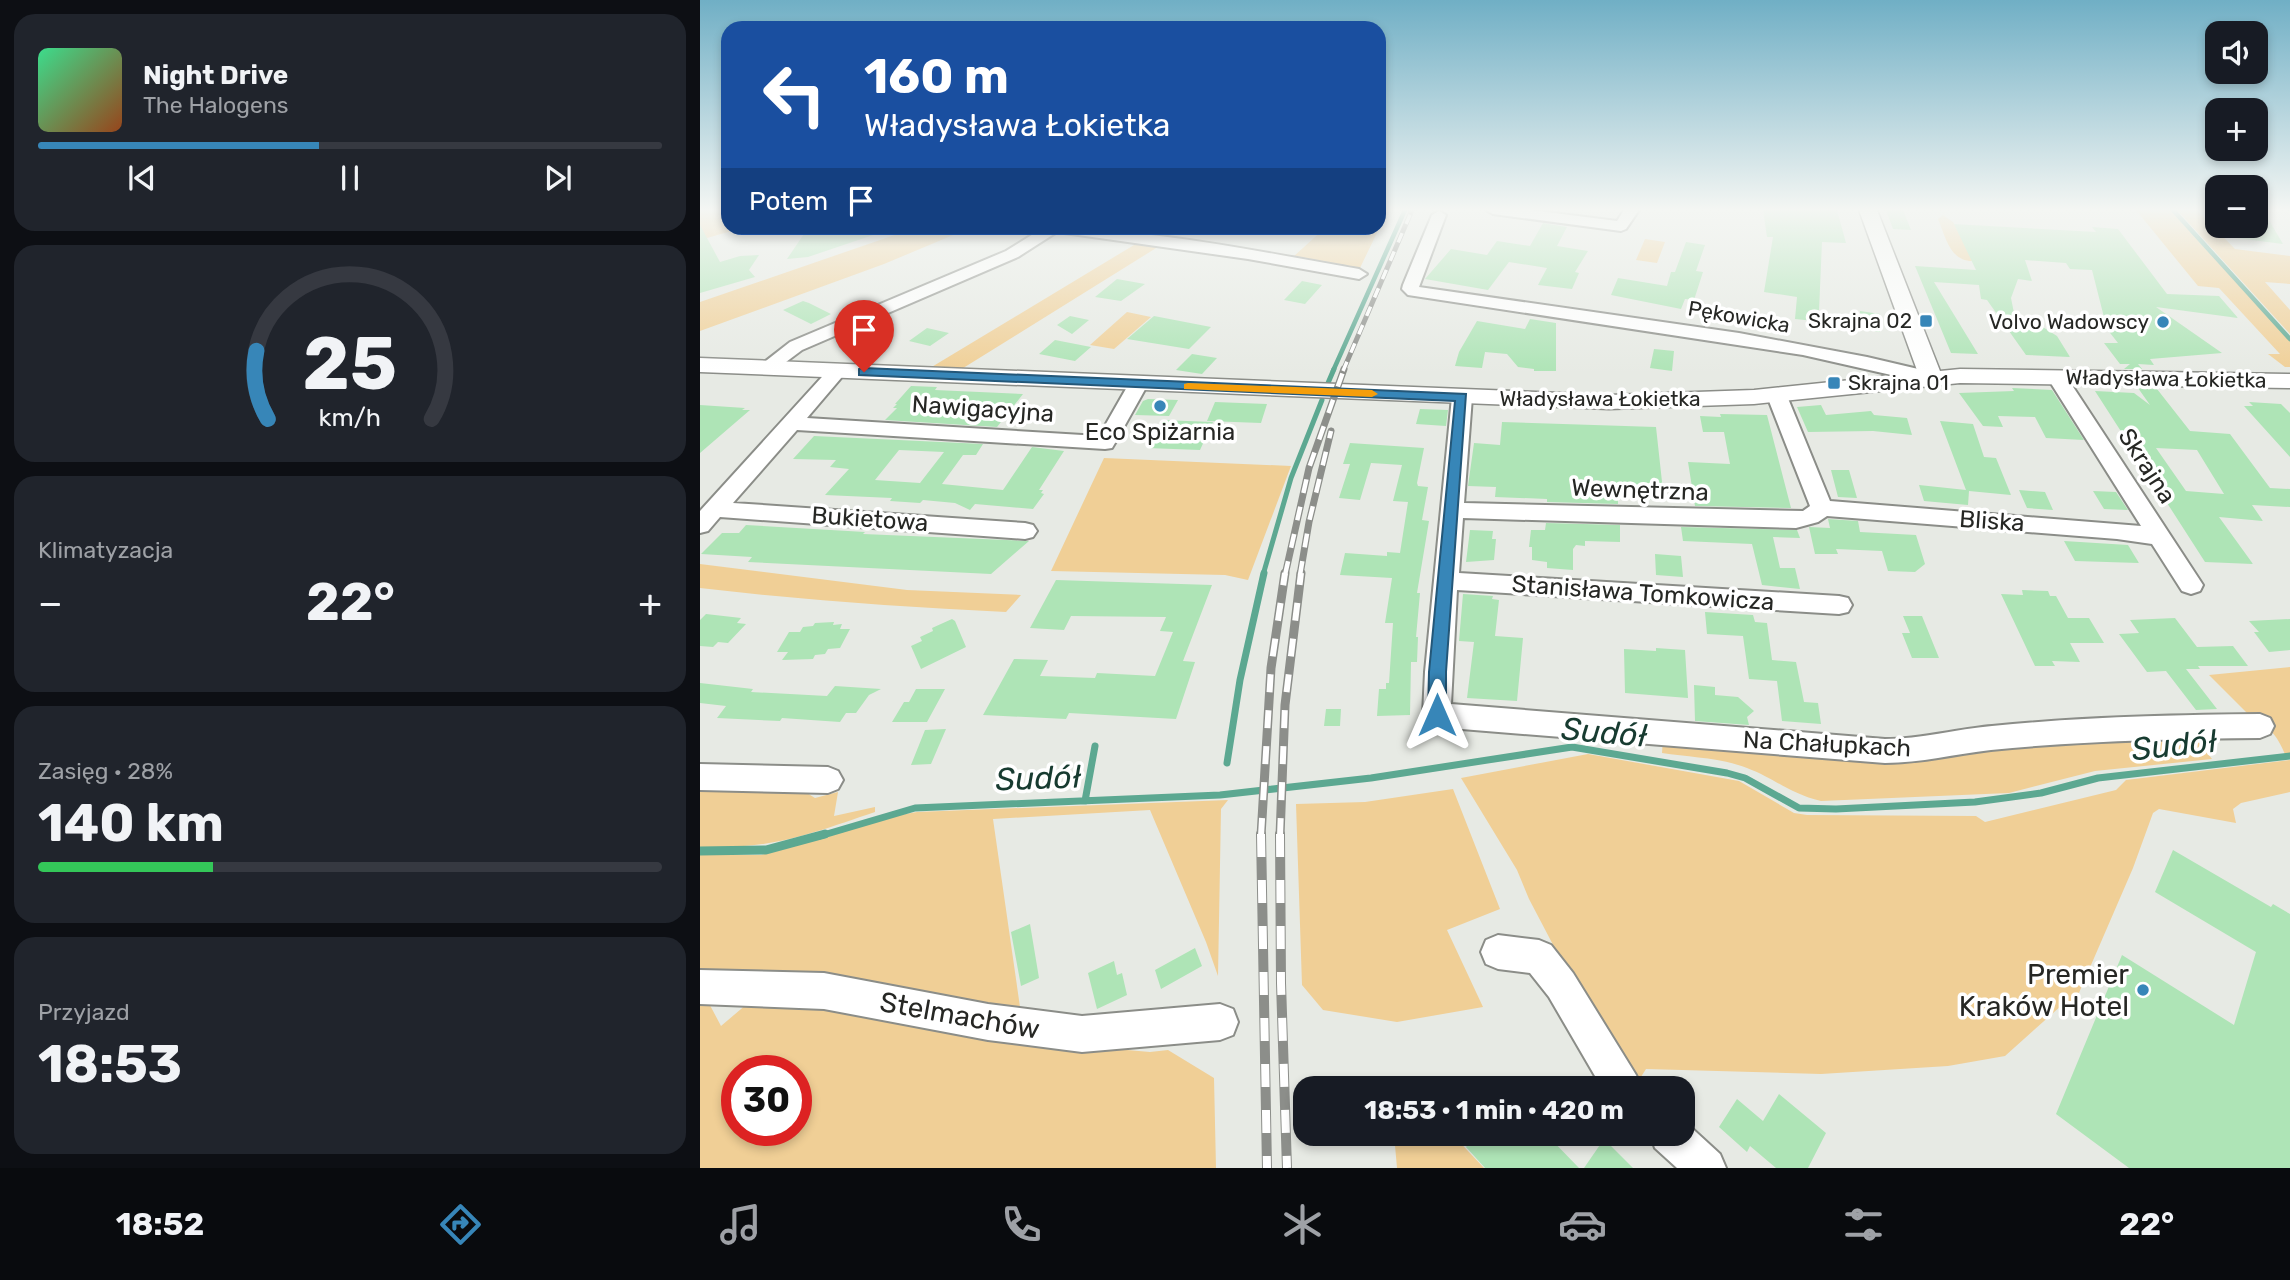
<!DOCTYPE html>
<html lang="pl">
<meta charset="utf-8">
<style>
:root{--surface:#171b24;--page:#20242c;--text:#f1f3f6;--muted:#9ea1a6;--line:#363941;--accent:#3786b8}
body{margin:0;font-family:Rubik,sans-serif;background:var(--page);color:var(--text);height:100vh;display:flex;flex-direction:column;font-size:26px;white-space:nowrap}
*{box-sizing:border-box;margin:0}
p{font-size:23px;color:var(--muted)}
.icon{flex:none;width:38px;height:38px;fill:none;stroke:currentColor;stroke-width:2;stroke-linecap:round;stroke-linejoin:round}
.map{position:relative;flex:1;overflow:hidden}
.side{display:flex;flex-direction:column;gap:14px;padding:14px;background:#0d0f14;width:700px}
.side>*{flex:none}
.banner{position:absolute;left:21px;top:21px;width:665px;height:214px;border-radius:21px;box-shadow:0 4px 10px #0003;background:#1a4fa0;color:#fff;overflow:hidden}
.fabs{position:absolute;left:1505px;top:21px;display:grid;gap:14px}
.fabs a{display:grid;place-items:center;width:63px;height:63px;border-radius:14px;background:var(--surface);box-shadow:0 4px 10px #0003;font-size:35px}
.speed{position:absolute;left:21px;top:1055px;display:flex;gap:14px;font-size:35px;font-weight:700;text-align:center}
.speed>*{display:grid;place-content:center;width:91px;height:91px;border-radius:50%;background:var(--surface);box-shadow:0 4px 10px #0003;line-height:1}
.speed .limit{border:10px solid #d22;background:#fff;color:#111}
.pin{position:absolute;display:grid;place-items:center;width:60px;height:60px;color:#fff;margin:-72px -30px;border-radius:50% 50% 50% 0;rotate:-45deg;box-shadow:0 0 7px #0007}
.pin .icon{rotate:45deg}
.me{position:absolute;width:77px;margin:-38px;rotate:0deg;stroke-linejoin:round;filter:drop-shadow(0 0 5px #0008)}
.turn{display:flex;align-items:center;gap:24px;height:147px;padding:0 28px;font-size:32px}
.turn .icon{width:91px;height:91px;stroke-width:2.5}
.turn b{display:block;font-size:49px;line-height:60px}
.then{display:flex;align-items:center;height:66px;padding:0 28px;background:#0003;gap:14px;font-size:26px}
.big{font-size:52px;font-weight:700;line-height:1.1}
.side .widget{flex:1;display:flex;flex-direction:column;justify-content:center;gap:10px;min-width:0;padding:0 24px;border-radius:21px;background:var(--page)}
.side .dial{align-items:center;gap:0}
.dial svg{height:182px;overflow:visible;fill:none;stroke:var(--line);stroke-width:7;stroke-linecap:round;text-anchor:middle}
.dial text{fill:var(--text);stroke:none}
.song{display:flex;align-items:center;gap:21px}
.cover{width:84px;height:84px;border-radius:10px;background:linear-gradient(135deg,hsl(150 70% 55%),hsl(20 70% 35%))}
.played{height:7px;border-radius:4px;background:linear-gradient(90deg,var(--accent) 45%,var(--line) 45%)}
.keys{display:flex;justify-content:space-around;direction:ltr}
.heat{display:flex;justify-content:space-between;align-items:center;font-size:38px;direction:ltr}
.charge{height:10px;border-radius:5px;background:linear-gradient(90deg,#34c759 28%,var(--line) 0)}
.trip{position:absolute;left:593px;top:1076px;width:402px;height:70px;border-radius:21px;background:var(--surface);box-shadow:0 4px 10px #0003;font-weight:700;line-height:70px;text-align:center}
.tabs{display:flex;height:112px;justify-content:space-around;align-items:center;background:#090b0e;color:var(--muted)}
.tabs .icon{width:49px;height:49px}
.tabs .active{color:var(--accent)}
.tabs b{font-size:32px;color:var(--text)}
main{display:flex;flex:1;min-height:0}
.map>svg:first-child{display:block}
.green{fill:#f0cf96;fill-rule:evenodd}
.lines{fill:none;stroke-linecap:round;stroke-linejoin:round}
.stream-far3{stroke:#5ca891;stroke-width:4.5}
.stream-far2{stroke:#5ca891;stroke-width:5}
.stream-far1{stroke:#5ca891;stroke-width:7}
.stream{stroke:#5ca891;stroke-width:9}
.building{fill:#aee4b6;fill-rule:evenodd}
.minor-casing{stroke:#8b8d88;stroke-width:4}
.tertiary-casing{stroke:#8b8d88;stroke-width:3}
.minor{fill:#fff;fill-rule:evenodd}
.tertiary{fill:#fff;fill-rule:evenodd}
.rail-far3-casing{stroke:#8c8e8a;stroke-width:5}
.rail-far2-casing{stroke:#8c8e8a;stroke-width:7}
.rail-far1-casing{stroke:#8c8e8a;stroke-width:9}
.rail-casing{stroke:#8c8e8a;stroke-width:10}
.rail-far3{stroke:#fff;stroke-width:3.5;stroke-dasharray:10;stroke-linecap:butt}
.rail-far2{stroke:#fff;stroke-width:4.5;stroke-dasharray:14;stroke-linecap:butt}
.rail-far1{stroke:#fff;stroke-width:6;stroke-dasharray:18;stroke-linecap:butt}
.rail{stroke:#fff;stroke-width:8;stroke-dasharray:23;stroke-linecap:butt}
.route{fill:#3786b8;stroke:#245778;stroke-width:2}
.slow{fill:#f59e0b}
.poi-dot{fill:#3786b8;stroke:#fff;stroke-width:2.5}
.labels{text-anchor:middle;stroke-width:7;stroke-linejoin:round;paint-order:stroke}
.far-street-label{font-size:21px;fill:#262724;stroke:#fff}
.far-poi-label{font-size:21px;fill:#262724;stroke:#fff;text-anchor:end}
.street-label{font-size:24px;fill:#262724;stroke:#fff}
.poi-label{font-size:24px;fill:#262724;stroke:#fff}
.near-poi-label{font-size:28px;fill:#262724;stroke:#fff;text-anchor:end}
.near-street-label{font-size:28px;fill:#262724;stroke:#fff}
.near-water-label{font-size:32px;font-style:italic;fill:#173b30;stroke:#fff}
</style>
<main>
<section class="side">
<div class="widget">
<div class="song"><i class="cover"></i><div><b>Night Drive</b><p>The Halogens</p></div></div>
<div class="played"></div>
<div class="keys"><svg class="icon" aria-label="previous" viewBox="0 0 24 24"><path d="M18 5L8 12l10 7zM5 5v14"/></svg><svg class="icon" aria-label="pause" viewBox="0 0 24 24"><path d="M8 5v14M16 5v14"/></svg><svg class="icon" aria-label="next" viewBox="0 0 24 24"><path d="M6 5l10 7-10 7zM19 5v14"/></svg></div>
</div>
<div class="widget dial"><svg viewBox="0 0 100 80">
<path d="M14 69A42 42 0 1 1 86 69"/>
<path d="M14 69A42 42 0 0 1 9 39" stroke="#3786b8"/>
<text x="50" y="56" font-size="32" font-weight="700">25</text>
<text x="50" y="72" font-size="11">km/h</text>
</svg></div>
<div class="widget"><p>Klimatyzacja</p>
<div class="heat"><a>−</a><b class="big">22°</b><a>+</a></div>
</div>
<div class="widget"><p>Zasięg · 28%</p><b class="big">140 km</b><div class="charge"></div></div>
<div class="widget"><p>Przyjazd</p><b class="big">18:53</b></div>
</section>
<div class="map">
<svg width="1590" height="1168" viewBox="0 0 1590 1168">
<rect width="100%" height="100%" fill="#e7eae4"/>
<path class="green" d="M0,210H28V228H42L0,240Z
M679,210H688L659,270L593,257L625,228H679Z
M1436,210H1472L1590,341V367H1585L1568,354H1580L1519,288L1498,286Z
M1477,210H1497L1535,249L1590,256V284L1565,282L1590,310V334Z
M1243,215L1253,222L1274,261C1250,262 1246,238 1238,219Z
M215,228H270L184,264L0,331V302Z
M945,239L965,242L957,263L936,260Z
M439,242L461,245L260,370L230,368Z
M427,312L451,317L414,349L390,345Z
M404,458L591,466L548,580L525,575L351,571Z
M0,564L207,590L321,595L306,612C204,607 102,600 0,588Z
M1590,667V753L1585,754C1579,740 1571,726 1556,722L1509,675Z
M1490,731L1512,759L1395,771L1309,793L1121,801C1090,794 1076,779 1047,768C1022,758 989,757 962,753L963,738L1183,759Z
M888,754L1039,781L1094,813L1107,815L1276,816L1285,822L1416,790L1426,780L1590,760V792L1541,803L1533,809L1536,823L1459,809L1453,813L1433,868L1372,1009L1362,1005L1305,1056L1248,1066L1121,1074L946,1069L939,1080L903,1040L829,899L817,870L761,778Z
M0,787L102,790L115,798L138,792L134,816L175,807V812C110,834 70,850 0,847Z
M753,789L800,909L747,930L783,1007L697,1022L623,1010L602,985L596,804L665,802Z
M528,800L521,809L518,976L506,942L450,810L293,819L321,1014L0,974V855H61L171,820L217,812Z
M0,992H3L21,1026L54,998L274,1033L393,1047L450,1052L468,1050L514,1078L516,1168H0ZM37,1071H96V1130H37Z
M694,1134H752L784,1168H697Z"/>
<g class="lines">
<path class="stream-far3" d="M1473,210L1590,339
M633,371L705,210"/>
<path class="stream-far2" d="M628,383L634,369
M563,575L591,478L622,400"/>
<path class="stream-far1" d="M527,763L540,680L564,573
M385,801L395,746
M120,836L215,808L520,795L671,778L872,747L1027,773L1045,778L1099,808L1136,809L1275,802L1341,793L1398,778L1590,756"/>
<path class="stream" d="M0,851L66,850L125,834"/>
</g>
<path class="building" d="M1063,210H1137L1146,243L1122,242L1119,311L1116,310L1115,321L1095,319L1097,297L1064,292L1073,237H1067Z
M1186,210H1203L1211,230L1193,229Z
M1556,210H1563L1583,244L1520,236L1521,226H1556Z
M843,223L867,227L857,246L888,251L875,272L879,273L872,289L838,285L847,268L809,262L788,290L725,279L751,249L787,255L797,241L830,246Z
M1254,224L1396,232L1392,227L1418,229L1467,294L1519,296L1538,318L1456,307L1522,353L1450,359L1454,365L1438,364L1442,369H1424L1430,364H1420L1404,343H1418L1407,329L1392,270L1370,269L1366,263L1325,260L1332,281L1318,279L1311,298L1317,328L1338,324L1357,336L1370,357L1326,355L1287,300L1281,299L1279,285L1234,282L1278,354L1251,353L1215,266L1276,270Z
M0,225L20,262L40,256L59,255L49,270L55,277L0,293Z
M108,228H184L185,231L108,257L87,259Z
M986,242L1005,245L996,271L1003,272L994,300L985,299L981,309L911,295L918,278L967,286L971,272H975Z
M417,279L445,284L421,301L395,297Z
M602,281L622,285L605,304L584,300Z
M103,301L109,303L131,314L111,324L83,310Z
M1160,311L1180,314V332L1160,329Z
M370,316L389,320L372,334L357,325Z
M454,316L511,327L489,349L427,339Z
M830,319L856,323V371H834V369L818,367L807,354L785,352L782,368L755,366L759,352L777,321L825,329Z
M227,328L249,333L230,346L209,341Z
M355,340L391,347L375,361L339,354Z
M954,349L974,351L972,371L950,368Z
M492,354L517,358L502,374L476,370Z
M211,386L237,387L235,390L323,394L297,427L185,420L197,408H193L197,404H195Z
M1312,388L1352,390L1384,440L1346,438L1335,417L1298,416L1303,427L1283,426L1259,393L1314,391Z
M1438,388L1457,389L1490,431L1530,434L1570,488L1590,489V507L1552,505L1563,521L1519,517L1553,564L1505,562L1395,391L1434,393L1450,405ZM1456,448L1497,450L1524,494L1486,491Z
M448,399L478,400L469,416L435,415L443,401Z
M515,402L567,404L561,423L507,421Z
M1549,402L1581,404L1590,413V457L1544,406H1553Z
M0,405L45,408L42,410H50L0,453Z
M1121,405L1126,415L1171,411L1174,415L1207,418L1212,435L1173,431L1108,432L1097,407Z
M720,409L748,410L746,426L716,424Z
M1020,414L1067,415L1091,508L995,506L988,462L1030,464L1024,432H1003L1000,416L1021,417Z
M462,420L513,422L500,450L447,448Z
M1240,421L1273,424L1284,457L1296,458L1311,495L1269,491L1268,505L1224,501L1219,485L1266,490Z
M802,422L956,427L964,500L918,498V504L847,502V499L795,497L796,487L768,486L774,443L800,445Z
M114,436L283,444L276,455H263L242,484L303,490L332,447L364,451L339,490H343L341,493L344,494L333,509L275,504L270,510L255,503L223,500L220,503L190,501L192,498L125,495L149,469L130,467L136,460L93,459ZM199,450L244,452L220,483L175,480Z
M650,443L724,448L717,483L718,486L728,487L722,520L729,521L717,593H720L716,637H718L717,662H711L710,715L677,716L679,689H686V683H689L693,623H685L692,578L640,575L645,553L687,556V552L700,553L708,502L693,501L702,465L671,463L660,500L639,498L650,464H643Z
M1131,470H1149L1157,498L1138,497Z
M1319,490L1345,492L1353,510L1327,508Z
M1393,491L1416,492L1428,510L1404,509Z
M1128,519L1158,521L1160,532L1216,535L1225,564L1215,572L1188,571L1182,551L1136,549L1138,554H1115L1109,527L1130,528Z
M846,523L920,525V542L885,541V546L876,545L873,549V570L847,568V562L832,560V547H829L831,530H845Z
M46,525L165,532L163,534L329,541L291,574L48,562L52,557L1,554L22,533H39Z
M981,527L1097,530L1100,538L1073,537L1080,568H1095L1100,589L1062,585L1052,544L983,541Z
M770,530L793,531L792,539H796L794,560L766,562Z
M1364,541L1428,545L1439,563L1375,561Z
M955,554L981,556L983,577L956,575Z
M356,580L512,585L483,661L495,662L476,719L369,713L366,719L283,715L314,659L348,660L340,676L395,678L397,673L455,676L473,632L460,631L466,617L371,616L364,630L330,628Z
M1322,590L1348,591L1350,596H1356L1368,618H1389L1404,643H1370L1380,662L1352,661L1355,666H1335L1301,594L1323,595Z
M763,594L793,596L792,599L799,600L795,636L823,638L817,701L767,698L774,642L759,641Z
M1005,612L1053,615L1055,622L1067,623L1072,660L1096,662L1104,702L1118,703L1121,724L1082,721L1077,681L1049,679L1043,636L1007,634Z
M6,614L41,618L37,623L46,624L28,643L18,642L13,647L0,646V620Z
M1203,616H1222L1239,658H1212L1202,633H1210Z
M1475,618L1497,647L1533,646L1548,666H1498L1500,669H1486L1517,709L1496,710L1466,671L1447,672L1419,634L1439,633L1430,620Z
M252,619L255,621L266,647L221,669L211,646L222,641L220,637L233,631L232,628Z
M1590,619V650L1569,652L1554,632H1559L1549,621Z
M134,622L133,625L142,624L140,629H150L140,648L128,649L125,654L115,655L113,659L82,660L88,652H77L89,632H100L103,627L113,626L115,623Z
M956,648L985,650L988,698L925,693L924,649L956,651Z
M0,683L53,689L51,692L127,696L135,686L181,689L169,695L156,713H146L140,722L82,718L80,721L17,718L26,706L0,703Z
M994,685L1015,687V695L1038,697L1054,711L1047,717L1049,725L995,721Z
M216,689H245L227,722H192L204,702H209Z
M626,709H641L640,726H624Z
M246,729L231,764L211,765L225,730Z
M1473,850L1571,907L1573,904L1590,914V1168H1429L1356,1114L1422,955L1534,1025L1556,952L1455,892Z
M330,924L339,978L321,986L311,932Z
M495,948L502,966L461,989L455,970Z
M414,961L417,975L422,973L427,995L397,1009L388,973Z
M1079,1094L1126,1133L1108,1168H1076L1050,1146L1047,1152L1019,1127L1037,1099L1063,1121Z
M776,1134H846L879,1168H785L766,1147Z
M904,1139L933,1168H884Z"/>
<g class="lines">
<defs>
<path id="minor" d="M786,210H831L917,221L924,210H939L926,229L921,231L793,214Z
M739,211L746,215L719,287L1039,333L1167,357L1231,372L1241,378L1231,384L1103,355L708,295L702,289L703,285L732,215Z
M343,228C449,228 555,251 659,269L667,274L659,279L548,259L357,232L318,257L102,350L74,371H60L58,367L90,342L306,251Z
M138,365L147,371L107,418L399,436L431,380L438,378L448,384L415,443L412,448L405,449L97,430L33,503L325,523L333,525L337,531L333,537L325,539L20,517L8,531L0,533V511L131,367Z
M1357,371L1364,373L1503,585L1500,591L1491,594L1482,591L1452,544L1417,539L1127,516L1118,522L1096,528L763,518L759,573L1139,596L1148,598L1152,605L1148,612L1139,614L757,590L751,704L1185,739C1221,739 1256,729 1292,726C1381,717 1470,715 1560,714L1570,718L1574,726L1570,734L1560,738C1470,739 1381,741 1291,750C1255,754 1221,763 1185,763L737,727L727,723L723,715L725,672L752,397L755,393H769L772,397L764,503L1103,511L1110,506L1067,396L1077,390L1087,396L1130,501L1441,526L1347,377Z
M0,764L128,767L138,771L143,780L138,789L128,793L0,790Z
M798,935L839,940L851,945L873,973L936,1075L942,1088H902L849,997L830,973L798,969L786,964L781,952L786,940Z
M0,970L124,973L288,1004L382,1016L520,1004L533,1009L538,1022L533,1035L520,1040L382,1052L288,1040L124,1009L0,1004Z
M984,1121L1020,1154L1026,1168H977L955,1148L950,1134H984Z"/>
<path id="tertiary" d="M1159,210H1177L1240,371L1260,369L1590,374V388L1260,383L1054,404L909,409L0,372V358L909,395L1054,390L1218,373Z"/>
</defs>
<use href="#minor" class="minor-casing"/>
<use href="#tertiary" class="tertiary-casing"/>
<use href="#minor" class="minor"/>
<use href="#tertiary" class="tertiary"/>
<defs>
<path id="rail-far3" d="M643,371L712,210"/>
<path id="rail-far2" d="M585,575L609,468L644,369
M600,575L609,522L631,431"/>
<path id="rail-far1" d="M561,836L571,668L585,573
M580,836L585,705L601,573"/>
<path id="rail" d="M561,834L567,1168
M580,834L581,983L587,1168"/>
</defs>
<use href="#rail-far3" class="rail-far3-casing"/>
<use href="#rail-far2" class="rail-far2-casing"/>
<use href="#rail-far1" class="rail-far1-casing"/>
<use href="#rail" class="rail-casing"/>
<use href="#rail-far3" class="rail-far3"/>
<use href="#rail-far2" class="rail-far2"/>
<use href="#rail-far1" class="rail-far1"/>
<use href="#rail" class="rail"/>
</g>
<linearGradient id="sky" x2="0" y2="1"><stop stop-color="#70afc5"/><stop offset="0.56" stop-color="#f4f6f3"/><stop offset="1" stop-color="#f4f6f3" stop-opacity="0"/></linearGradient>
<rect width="1590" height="374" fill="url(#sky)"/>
<path class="route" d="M164,368L766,394L746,672V715L743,720L737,722L731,720L728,715L729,672L755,401L159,375V369Z"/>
<path class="slow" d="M488,383L672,390L678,394L672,397L484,389V384Z"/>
<g class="poi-dot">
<rect x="1219" y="314" width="14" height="14" rx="3.5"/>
<circle cx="1463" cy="322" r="7"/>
<rect x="1127" y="376" width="14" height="14" rx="3.5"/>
<circle cx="460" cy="406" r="7"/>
<circle cx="1443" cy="990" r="7"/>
</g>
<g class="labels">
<g class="far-street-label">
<text transform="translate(1039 317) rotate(10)" y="7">Pękowicka</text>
<text transform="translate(1466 379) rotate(1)" y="7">Władysława Łokietka</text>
<text x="900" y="406">Władysława Łokietka</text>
</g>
<g class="far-poi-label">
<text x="1212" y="328">Skrajna 02</text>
<text x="1449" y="329">Volvo Wadowscy</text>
<text x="1148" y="390" text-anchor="start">Skrajna 01</text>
</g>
<g class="street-label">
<text transform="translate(283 409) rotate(4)" y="8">Nawigacyjna</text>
<text transform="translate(1447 466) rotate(57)" y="8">Skrajna</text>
<text transform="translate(940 490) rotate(2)" y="8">Wewnętrzna</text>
<text transform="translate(170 519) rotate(4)" y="8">Bukietowa</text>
<text transform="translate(1292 521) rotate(4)" y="8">Bliska</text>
<text transform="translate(943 593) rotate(4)" y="8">Stanisława Tomkowicza</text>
<text transform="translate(1127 744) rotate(3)" y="8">Na Chałupkach</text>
</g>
<g class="poi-label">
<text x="460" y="440">Eco Spiżarnia</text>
</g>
<g class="near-poi-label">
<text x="1429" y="984">Premier<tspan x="1429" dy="32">Kraków Hotel</tspan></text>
</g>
<g class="near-street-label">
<text transform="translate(260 1015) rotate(10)" y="10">Stelmachów</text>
</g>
<g class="near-water-label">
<text transform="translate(904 732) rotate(5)" y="11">Sudół</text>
<text transform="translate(1474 745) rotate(-6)" y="11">Sudół</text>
<text transform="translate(338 778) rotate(-2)" y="11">Sudół</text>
</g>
</g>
</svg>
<div class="fabs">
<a><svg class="icon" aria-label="sound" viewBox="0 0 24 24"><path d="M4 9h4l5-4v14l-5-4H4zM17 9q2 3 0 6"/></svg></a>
<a>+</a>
<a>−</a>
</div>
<div class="speed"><div class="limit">30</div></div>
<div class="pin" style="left:164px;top:372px;background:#d93025"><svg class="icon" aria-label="arrive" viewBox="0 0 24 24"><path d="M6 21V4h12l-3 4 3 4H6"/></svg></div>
<svg class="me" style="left:737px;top:715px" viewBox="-20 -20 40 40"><path d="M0-17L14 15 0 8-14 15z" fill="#3786b8" stroke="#fff" stroke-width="4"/></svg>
<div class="trip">18:53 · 1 min · 420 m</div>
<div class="banner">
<div class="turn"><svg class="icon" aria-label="left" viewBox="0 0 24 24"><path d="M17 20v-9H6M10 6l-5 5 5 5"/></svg><div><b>160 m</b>Władysława Łokietka</div></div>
<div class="then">Potem<svg class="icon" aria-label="arrive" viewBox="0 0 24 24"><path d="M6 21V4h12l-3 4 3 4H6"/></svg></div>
</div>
</div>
</main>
<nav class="tabs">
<b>18:52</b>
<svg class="icon active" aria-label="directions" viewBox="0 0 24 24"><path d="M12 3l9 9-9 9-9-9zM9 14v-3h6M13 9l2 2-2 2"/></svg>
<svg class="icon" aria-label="music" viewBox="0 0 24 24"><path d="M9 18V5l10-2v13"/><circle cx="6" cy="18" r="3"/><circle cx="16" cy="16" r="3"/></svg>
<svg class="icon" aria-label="phone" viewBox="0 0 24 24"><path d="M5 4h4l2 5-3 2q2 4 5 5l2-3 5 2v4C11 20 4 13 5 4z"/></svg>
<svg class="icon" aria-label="climate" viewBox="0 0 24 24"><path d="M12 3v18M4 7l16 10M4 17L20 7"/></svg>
<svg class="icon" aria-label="car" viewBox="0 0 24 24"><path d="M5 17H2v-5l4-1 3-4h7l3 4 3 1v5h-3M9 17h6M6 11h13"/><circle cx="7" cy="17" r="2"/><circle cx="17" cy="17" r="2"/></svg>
<svg class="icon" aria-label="filters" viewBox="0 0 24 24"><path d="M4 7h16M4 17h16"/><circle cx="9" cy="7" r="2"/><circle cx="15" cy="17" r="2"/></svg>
<b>22°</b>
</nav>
